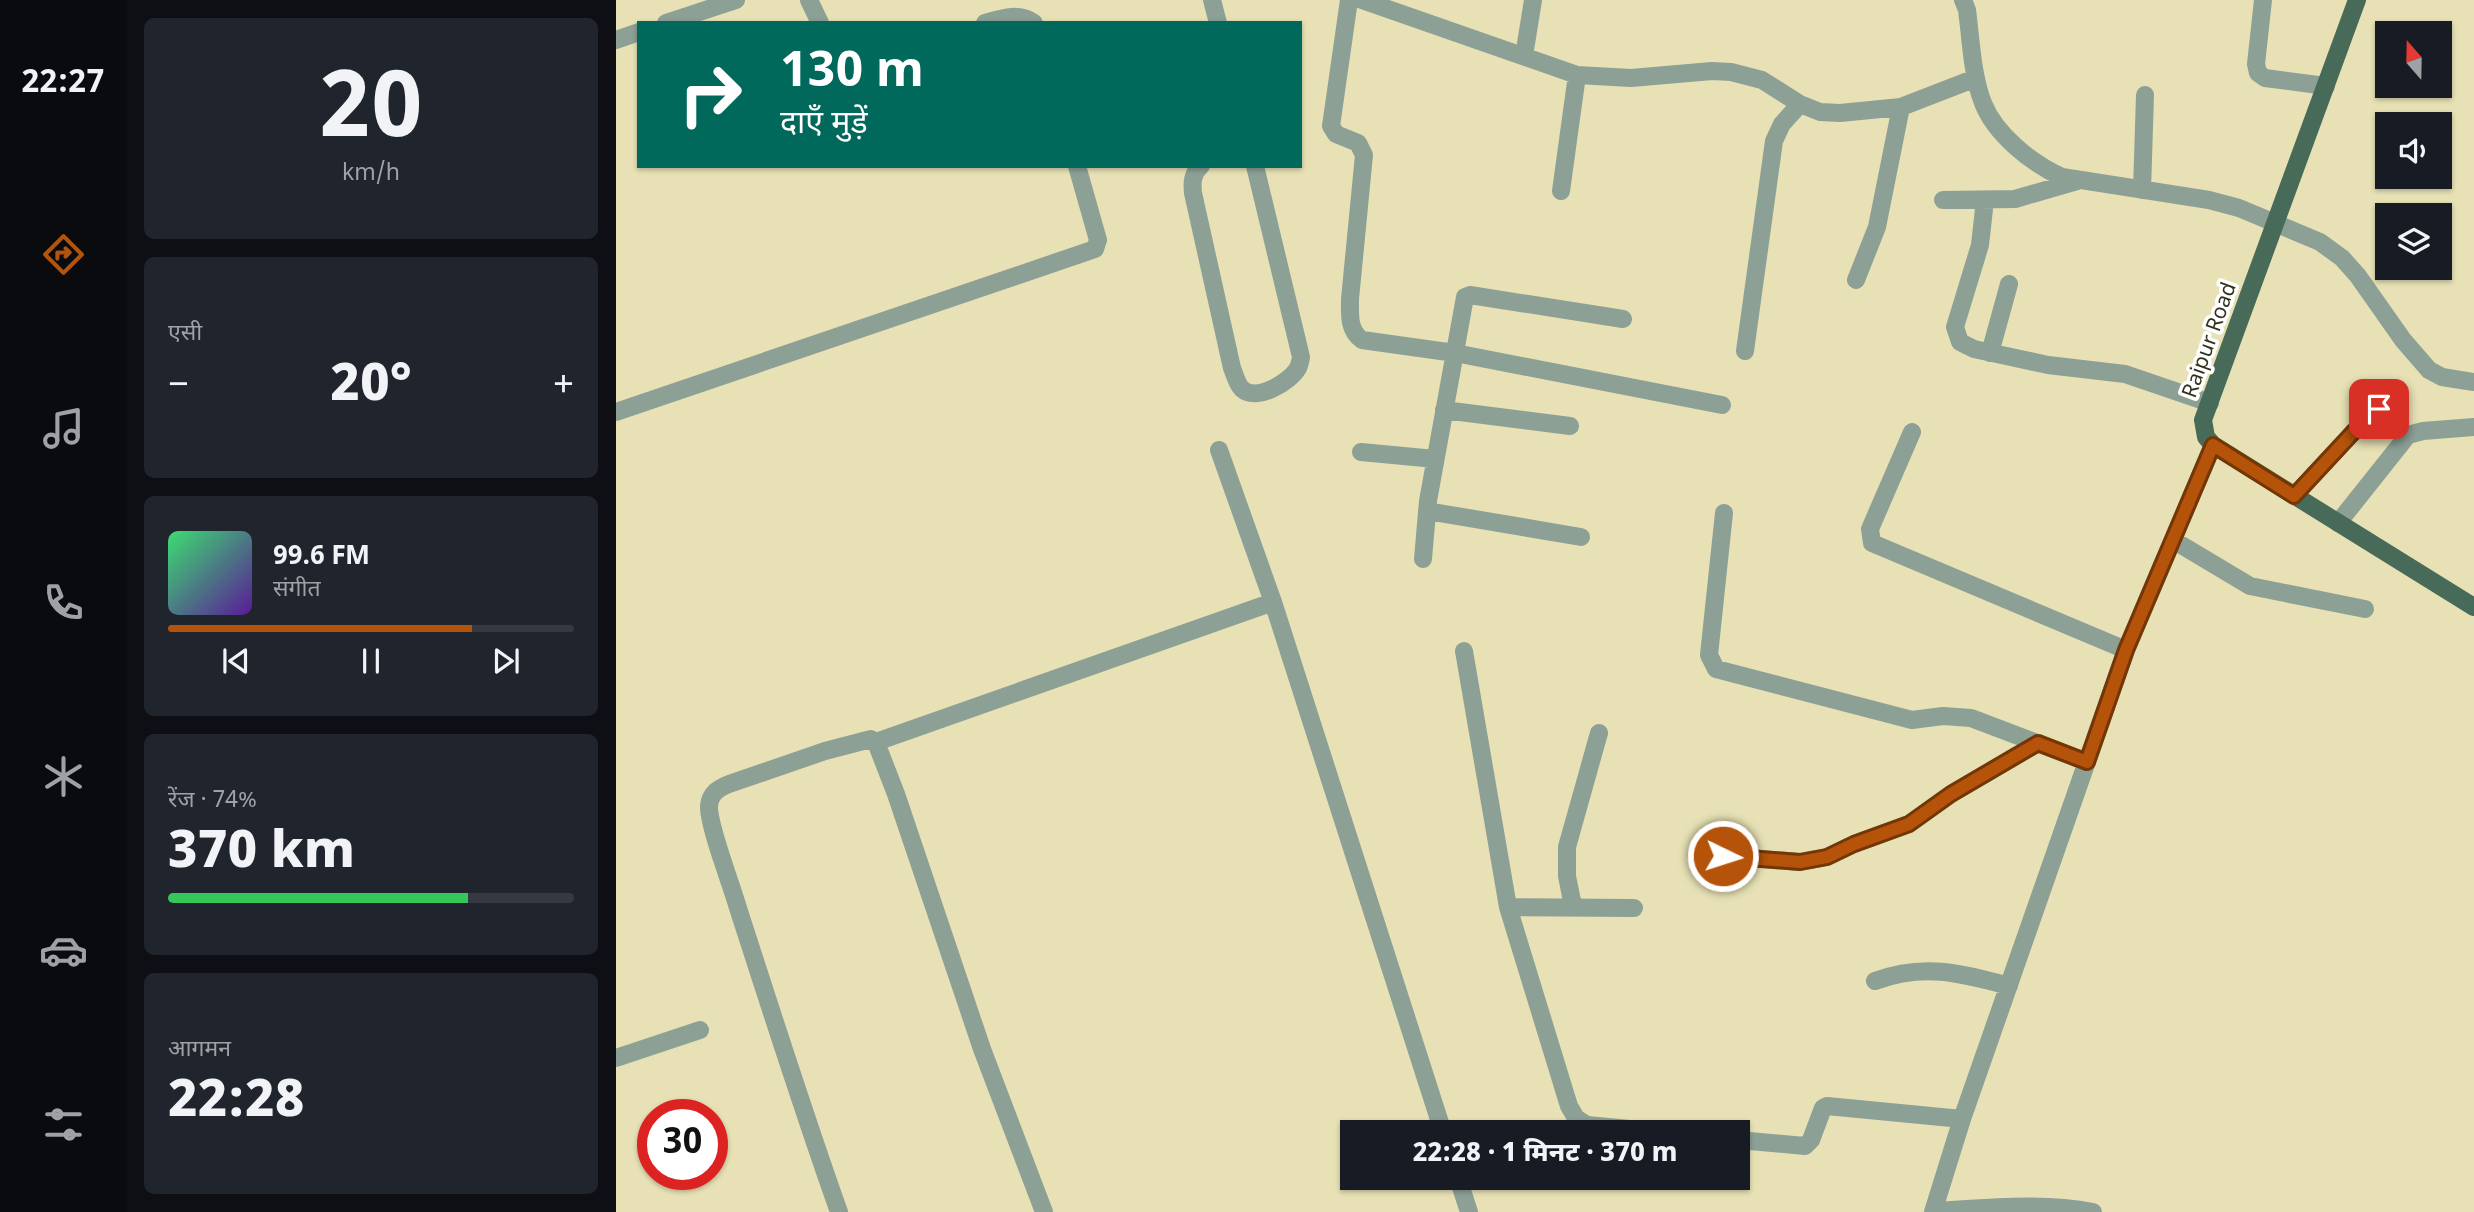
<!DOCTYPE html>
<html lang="hi">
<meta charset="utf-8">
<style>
:root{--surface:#171b24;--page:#20242c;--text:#f1f3f6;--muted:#9ea1a6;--line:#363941;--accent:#b45309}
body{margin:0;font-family:Georgia,"Noto Sans Devanagari",serif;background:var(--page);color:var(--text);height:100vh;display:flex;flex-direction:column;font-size:26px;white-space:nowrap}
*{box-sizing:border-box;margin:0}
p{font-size:23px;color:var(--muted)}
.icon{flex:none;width:38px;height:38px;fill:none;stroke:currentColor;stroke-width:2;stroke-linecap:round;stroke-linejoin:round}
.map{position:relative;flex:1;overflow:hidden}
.panel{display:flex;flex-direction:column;gap:18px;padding:18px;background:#0d0f14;width:490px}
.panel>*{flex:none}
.banner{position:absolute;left:21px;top:21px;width:665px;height:147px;border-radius:0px;box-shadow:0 2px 5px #0004;background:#00695c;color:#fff;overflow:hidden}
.needle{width:46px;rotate:340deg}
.fabs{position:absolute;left:1759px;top:21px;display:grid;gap:14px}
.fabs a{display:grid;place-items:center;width:77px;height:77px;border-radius:0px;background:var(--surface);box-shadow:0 2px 5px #0004;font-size:35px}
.speed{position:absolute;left:21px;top:1099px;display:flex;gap:14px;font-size:35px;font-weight:700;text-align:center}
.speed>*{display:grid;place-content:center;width:91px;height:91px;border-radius:50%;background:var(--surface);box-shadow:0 2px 5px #0004;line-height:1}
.speed .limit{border:10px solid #d22;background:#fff;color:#111}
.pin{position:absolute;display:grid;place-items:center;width:60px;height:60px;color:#fff;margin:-30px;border-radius:14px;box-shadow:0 4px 10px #0006}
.me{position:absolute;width:77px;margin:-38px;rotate:94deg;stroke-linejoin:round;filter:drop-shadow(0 0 5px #0008)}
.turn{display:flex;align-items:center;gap:24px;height:147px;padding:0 28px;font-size:32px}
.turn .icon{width:91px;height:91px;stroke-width:2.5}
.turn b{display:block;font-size:49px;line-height:60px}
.big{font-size:52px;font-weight:800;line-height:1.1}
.panel .widget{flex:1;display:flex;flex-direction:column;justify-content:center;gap:10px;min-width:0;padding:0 24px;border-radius:10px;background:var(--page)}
.panel .dial{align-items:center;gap:0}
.dial b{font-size:91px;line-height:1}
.song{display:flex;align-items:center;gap:21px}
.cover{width:84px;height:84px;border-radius:10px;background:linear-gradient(135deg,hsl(140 70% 55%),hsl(270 70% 35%))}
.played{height:7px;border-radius:4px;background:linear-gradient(90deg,var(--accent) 75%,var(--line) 75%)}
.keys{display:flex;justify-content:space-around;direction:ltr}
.heat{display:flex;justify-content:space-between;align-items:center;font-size:38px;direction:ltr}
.charge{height:10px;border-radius:5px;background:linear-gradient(90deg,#34c759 74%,var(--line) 0)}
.trip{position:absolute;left:724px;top:1120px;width:410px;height:70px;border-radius:0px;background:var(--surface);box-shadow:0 2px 5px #0004;font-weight:800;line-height:70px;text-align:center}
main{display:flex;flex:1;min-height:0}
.tabs{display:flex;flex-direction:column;width:126px;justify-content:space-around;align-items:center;background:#090b0e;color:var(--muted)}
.tabs .icon{width:49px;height:49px}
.tabs .current{color:var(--accent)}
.tabs b{font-size:32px;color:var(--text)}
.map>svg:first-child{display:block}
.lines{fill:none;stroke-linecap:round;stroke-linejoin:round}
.minor{stroke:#8da095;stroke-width:18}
.major{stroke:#486a59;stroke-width:18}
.route-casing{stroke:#753606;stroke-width:18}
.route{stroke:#b45309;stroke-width:12}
.labels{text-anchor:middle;stroke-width:7;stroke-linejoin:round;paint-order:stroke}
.street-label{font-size:21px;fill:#333120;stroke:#fff}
</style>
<main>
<nav class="tabs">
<b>22:27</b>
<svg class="icon current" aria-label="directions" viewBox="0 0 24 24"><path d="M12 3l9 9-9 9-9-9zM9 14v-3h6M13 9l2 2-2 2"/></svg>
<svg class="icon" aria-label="music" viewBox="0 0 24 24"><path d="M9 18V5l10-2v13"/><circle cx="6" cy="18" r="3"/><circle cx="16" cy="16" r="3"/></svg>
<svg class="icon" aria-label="phone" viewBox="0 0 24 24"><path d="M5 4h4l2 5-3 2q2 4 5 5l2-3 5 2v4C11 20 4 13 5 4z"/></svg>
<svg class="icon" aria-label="climate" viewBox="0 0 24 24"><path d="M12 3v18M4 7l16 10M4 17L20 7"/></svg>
<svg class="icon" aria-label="car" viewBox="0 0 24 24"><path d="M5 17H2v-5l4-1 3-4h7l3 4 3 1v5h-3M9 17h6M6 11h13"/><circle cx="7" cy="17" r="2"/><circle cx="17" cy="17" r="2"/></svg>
<svg class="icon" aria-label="filters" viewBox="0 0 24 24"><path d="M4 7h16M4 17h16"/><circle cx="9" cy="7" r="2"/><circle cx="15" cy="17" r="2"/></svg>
</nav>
<section class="panel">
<div class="widget dial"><b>20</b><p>km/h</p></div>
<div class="widget"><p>एसी</p>
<div class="heat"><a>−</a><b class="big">20°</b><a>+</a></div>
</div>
<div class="widget">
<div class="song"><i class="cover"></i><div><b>99.6 FM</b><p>संगीत</p></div></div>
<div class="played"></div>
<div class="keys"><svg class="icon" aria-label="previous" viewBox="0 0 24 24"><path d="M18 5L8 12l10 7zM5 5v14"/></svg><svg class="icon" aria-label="pause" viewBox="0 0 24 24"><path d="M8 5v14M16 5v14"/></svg><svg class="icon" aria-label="next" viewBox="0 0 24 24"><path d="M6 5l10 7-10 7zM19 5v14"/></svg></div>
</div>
<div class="widget"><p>रेंज · 74%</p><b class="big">370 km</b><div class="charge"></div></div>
<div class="widget"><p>आगमन</p><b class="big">22:28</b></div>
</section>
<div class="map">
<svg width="1858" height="1212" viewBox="0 0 1858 1212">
<rect width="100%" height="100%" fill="#e7e1b5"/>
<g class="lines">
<path class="minor" d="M193,0L204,23
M596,0L602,23
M733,0L715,126L720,134L742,143L748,155L734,299C734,314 732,330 746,340L839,353L1106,405
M746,0L961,75L1015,78L1096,71L1115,72L1146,80L1184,104L1204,112L1224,113L1285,107L1360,78
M1347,0L1351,10C1355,40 1356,75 1367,103C1379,134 1416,164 1446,177L1593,200L1623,208L1704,242L1726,258L1742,276L1787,340L1813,370L1826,377L1858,382
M1647,0L1640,64L1642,73L1649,78L1710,86
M50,23L120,0
M369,23C386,18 403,12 418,23
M0,40L23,32
M908,56L917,0
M585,166C576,173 576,183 577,193L616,368C619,375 621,384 626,389C641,402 674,382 682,368C683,367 685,358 685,357L639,166
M1526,190L1529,95
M945,191L961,75
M1327,200L1399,199L1461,181
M1369,200L1364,245L1339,327L1344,342L1358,349L1432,365L1509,374L1594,403
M1240,280L1261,227L1285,107
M1129,351L1158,141L1166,124L1184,104
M1374,353L1393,284
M828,410L954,426
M0,412L479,249L482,240L461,166
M1296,432L1254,529L1256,543L1510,650
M603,450L657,602L827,1132
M745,452L819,459
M1678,496L1743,426L1763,409
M811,511L965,537
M1108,513L1093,655L1100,669L1296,720L1327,716L1355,718L1471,762
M1722,523L1792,435L1807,431L1858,427
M1557,540L1634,586L1749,609
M807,559L812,501L849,297L854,295L1007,319
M848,651L892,907L953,1106L960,1118L971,1125L1045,1132
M260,742L657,602
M1107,856L1184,862L1211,857L1238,844L1293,824L1335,794L1422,743
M957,906L951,876V847L983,733
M892,907L1018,908
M1259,981C1308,963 1344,973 1393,986
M0,1058L84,1030
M1122,1140L1189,1146L1195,1140L1207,1108L1211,1106L1346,1119
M842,1178L853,1212
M1318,1211C1371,1208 1424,1202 1477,1212
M223,1212C187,1111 155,1010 122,908C116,886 92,825 93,806C94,793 103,788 113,784L209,751L255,739L261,745L280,794L366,1049L428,1212
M1317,1212L1346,1119L1510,650L1597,445"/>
<path class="major" d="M1741,0L1587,420L1590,437L1597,445L1858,607"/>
</g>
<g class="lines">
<defs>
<path id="route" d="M1107,856L1184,862L1211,857L1238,844L1293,824L1335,794L1422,743L1471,762L1510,650L1597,445L1678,496L1743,426L1763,409"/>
</defs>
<use href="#route" class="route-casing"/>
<use href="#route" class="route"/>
</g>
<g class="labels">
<g class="street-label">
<text transform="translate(1593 340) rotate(-70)" y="7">Raipur Road</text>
</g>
</g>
</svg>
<div class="fabs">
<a><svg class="needle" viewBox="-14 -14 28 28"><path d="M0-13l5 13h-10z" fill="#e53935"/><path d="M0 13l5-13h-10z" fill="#9ea1a6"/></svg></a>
<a><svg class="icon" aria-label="sound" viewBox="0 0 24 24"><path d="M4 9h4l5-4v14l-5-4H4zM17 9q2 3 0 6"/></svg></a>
<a><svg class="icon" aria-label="layers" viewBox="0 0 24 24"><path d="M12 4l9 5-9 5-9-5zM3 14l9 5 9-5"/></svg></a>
</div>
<div class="speed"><div class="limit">30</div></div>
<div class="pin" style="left:1763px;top:409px;background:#d93025"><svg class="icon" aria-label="arrive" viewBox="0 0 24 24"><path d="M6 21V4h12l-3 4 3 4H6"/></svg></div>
<svg class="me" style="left:1107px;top:856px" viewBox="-20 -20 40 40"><circle r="17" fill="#b45309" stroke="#fff" stroke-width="3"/><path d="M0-11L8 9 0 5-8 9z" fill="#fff"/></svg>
<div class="trip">22:28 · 1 मिनट · 370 m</div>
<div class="banner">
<div class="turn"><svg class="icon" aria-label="right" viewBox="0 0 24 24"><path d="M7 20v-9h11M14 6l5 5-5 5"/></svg><div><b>130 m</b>दाएँ मुड़ें</div></div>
</div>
</div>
</main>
